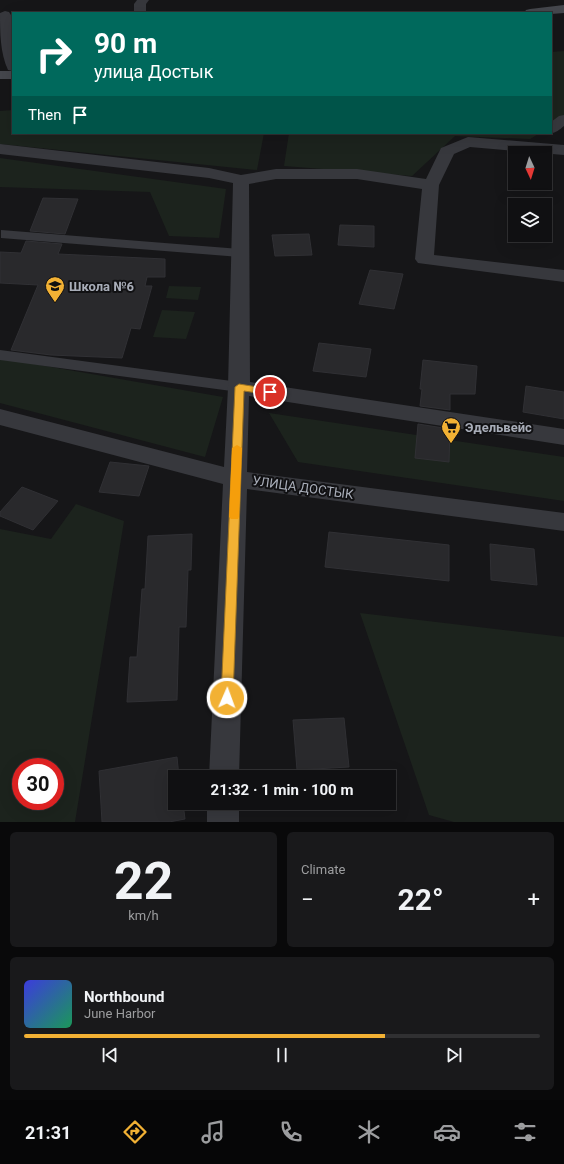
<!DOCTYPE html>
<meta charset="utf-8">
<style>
:root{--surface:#101012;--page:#19191b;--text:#f1f3f6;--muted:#9c9d9f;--line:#303032;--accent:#f2b134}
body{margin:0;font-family:Roboto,sans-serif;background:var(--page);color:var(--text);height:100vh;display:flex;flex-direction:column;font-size:15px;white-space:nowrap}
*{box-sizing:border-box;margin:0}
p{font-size:13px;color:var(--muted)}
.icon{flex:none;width:22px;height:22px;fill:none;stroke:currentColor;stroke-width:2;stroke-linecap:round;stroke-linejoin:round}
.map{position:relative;height:822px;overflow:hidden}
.panel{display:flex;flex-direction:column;gap:10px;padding:10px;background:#09090a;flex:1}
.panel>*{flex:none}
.banner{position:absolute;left:12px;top:12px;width:540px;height:122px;border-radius:0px;box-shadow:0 4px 16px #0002,0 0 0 1px var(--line);background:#00695c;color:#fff;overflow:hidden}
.needle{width:26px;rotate:176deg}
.controls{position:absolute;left:508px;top:146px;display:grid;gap:8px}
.controls a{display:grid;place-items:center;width:44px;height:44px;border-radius:0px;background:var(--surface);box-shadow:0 4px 16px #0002,0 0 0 1px var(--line);font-size:20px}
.speed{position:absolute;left:12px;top:758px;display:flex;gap:8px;font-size:20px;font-weight:700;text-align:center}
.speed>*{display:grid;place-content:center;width:52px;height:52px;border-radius:50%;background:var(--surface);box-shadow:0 4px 16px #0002,0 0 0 1px var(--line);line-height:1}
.speed .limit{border:6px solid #d22;background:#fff;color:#111}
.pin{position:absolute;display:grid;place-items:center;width:34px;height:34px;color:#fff;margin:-17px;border:2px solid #fff;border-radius:50%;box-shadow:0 1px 4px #0007}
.me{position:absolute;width:44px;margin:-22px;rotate:2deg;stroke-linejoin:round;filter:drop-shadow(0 0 3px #0008)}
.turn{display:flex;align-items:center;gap:14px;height:84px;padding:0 16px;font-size:18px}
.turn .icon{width:52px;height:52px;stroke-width:2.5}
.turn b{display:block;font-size:28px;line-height:34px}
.then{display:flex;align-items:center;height:38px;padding:0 16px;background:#0003;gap:8px;font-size:15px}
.big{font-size:30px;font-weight:700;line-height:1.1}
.panel .widget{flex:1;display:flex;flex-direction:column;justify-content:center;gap:6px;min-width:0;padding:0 14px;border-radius:6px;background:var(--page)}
.panel .dial{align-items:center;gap:0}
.dial b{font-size:52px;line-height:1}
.song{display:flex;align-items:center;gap:12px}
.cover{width:48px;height:48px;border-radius:6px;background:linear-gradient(135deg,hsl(240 70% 55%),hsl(150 70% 35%))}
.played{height:4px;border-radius:2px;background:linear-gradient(90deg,var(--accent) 70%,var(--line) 70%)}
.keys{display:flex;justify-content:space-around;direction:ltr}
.heat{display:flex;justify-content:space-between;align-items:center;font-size:22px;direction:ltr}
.panel .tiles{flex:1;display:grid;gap:10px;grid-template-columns:1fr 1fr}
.widget:last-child{grid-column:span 2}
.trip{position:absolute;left:168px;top:770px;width:228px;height:40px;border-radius:0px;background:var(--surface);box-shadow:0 4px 16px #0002,0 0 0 1px var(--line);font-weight:700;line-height:40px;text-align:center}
.menu{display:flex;height:64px;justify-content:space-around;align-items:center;background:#060607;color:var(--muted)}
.menu .icon{width:28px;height:28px}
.menu .active{color:var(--accent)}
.menu b{font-size:18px;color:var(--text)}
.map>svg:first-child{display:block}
.green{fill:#1c231d;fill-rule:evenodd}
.building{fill:#29292c;stroke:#303034}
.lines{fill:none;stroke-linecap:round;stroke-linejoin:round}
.lane{fill:#37383d;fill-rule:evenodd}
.street{fill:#37383d;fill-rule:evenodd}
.secondary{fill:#45474d;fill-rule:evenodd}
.route{fill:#f2b134;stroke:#9d7322}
.slow{fill:#f59e0b}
.labels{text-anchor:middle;stroke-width:4;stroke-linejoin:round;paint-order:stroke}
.poi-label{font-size:13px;font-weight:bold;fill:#a8adb8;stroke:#111113;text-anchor:start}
.street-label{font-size:13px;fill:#a8adb8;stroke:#111113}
</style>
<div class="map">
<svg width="564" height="822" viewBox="0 0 564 822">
<rect width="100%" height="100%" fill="#161618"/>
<path class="green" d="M564,51V120L551,127V52Z
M13,110V133H264L257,170L0,144V111Z
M289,133H540L530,139L455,136L412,176L284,166Z
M0,158L226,189L219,238L169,236L150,192L0,187Z
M169,286L201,287L198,300L166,298Z
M162,310L195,312L186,339L153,337Z
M0,358L223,397L205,457L0,403Z
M269,413L564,457V501L298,462Z
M76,504L124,521L75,822H0V529L51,539ZM21,767H55V801H21Z
M360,613L564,637V822H454L429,815Z"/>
<path class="building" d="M43,198L78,199L65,234L30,231Z
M340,225L374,226V247L338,245Z
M309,234L312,255L275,256L272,235Z
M26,241L62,244L58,254L165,259V277H147L145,286H152L140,329L131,328L122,358L51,355L11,350L38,285L0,283V252L21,253Z
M370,270L403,274L394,309L359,304Z
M319,343L371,349L366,377L313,371Z
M423,360L477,366L475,394H450V410L420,406L422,389H420Z
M526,386L564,392V419L523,412Z
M418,424L450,429L449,462L415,458Z
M110,462L149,466L139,496L99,492Z
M22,487L58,501L33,530L0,516V512Z
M329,532L449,545V581L325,567Z
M192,534L191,570H188L186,627H179L177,700L127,702L130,657H137L142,589H145L148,536Z
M490,544L534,549L537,585L491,580Z
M344,718L349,767L297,770L293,720Z
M177,757L179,777H175V803H183L185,819L169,822H102L99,771Z"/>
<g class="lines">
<path class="lane" d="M1,230L240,249L244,250L246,253L244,256L240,257L1,238Z
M0,350L239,382L244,384L246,387L244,390L239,392L0,360Z"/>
<path class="street" d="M137,0H149L146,4V13H134V4Z
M5,11L9,12L11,15L13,71L8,70C0,53 0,32 0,13Z
M564,115V126C559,130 555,134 549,133H551V122L559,116Z
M468,137L564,145V155L470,147L454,154L439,185L434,255L564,270V282L418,263L415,259L422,189L357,179H276L249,184L250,382L564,429V445L249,396L247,472L564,513V531L247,489L239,777H209L223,484L0,425V409L224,467L228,387L233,183L209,178L0,154V144L209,168L241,175L276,169H357L426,179L441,148Z
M207,803H239V822H207Z"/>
<path class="secondary" d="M564,5V13L551,14V13H524L526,10L530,9Z
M0,71H13V79H0Z"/>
</g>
<path class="route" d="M239,384L270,389L275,392L270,395L244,391L233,698L232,702L227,704L223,702L221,698L235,387Z"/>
<path class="slow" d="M237,445L242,448L239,517L238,519H231L229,517L232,448Z"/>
<defs>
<symbol id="school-pin" viewBox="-11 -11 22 30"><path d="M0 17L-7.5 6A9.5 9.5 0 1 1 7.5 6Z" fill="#f2b134" stroke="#111113"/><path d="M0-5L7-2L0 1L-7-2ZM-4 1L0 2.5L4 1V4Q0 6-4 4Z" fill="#111"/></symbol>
<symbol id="supermarket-pin" viewBox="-11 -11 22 30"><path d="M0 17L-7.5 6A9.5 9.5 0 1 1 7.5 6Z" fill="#f2b134" stroke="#111113"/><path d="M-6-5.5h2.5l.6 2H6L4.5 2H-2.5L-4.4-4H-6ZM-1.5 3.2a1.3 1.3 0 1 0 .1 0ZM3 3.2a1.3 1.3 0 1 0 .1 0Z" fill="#111"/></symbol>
</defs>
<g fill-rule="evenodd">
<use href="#school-pin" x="44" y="275" width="22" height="30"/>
<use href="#supermarket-pin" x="440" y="416" width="22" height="30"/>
</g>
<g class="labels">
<g class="poi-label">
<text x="69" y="291">Школа №6</text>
<text x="465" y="432">Эдельвейс</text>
</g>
<g class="street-label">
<text transform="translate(303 487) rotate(8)" y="5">УЛИЦА ДОСТЫК</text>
</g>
</g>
</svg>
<div class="controls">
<a><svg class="needle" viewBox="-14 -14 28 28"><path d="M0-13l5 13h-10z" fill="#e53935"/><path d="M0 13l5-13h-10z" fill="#9c9d9f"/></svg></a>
<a><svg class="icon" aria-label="layers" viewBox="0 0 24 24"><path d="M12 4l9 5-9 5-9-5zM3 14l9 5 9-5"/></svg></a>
</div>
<div class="speed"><div class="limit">30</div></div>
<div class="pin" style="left:270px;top:392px;background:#d93025"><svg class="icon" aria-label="arrive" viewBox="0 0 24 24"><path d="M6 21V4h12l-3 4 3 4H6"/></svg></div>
<svg class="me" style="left:227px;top:698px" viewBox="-20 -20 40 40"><circle r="17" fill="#f2b134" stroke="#fff" stroke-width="3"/><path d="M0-11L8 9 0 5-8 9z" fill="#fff"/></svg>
<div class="trip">21:32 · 1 min · 100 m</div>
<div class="banner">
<div class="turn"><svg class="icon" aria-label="right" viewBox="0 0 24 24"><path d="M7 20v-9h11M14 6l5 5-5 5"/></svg><div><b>90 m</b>улица Достык</div></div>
<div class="then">Then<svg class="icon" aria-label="arrive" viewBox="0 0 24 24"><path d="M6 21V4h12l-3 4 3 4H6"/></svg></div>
</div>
</div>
<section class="panel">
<div class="tiles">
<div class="widget dial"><b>22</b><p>km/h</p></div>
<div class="widget"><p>Climate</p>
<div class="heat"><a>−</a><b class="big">22°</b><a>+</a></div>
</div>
<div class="widget">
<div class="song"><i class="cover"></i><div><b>Northbound</b><p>June Harbor</p></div></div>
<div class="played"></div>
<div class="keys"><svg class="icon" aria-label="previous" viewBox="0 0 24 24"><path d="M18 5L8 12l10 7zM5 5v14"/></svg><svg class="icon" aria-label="pause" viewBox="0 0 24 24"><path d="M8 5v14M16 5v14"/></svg><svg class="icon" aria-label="next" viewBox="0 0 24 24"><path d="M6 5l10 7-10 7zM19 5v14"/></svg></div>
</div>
</div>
</section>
<nav class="menu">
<b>21:31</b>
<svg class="icon active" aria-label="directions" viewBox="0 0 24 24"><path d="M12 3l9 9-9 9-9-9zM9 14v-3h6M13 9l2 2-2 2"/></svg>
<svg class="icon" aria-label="music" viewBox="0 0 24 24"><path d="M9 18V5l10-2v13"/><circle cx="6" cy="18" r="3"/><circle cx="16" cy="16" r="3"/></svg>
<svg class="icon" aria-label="phone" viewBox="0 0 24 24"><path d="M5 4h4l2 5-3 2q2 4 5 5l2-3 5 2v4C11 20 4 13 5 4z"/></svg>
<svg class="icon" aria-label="climate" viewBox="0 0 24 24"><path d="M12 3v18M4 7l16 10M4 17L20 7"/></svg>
<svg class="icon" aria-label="car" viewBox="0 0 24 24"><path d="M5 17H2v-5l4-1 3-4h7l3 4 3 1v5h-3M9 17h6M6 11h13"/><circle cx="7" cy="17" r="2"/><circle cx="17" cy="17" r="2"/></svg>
<svg class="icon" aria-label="filters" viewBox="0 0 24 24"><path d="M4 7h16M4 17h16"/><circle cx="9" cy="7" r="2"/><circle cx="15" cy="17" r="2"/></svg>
</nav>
